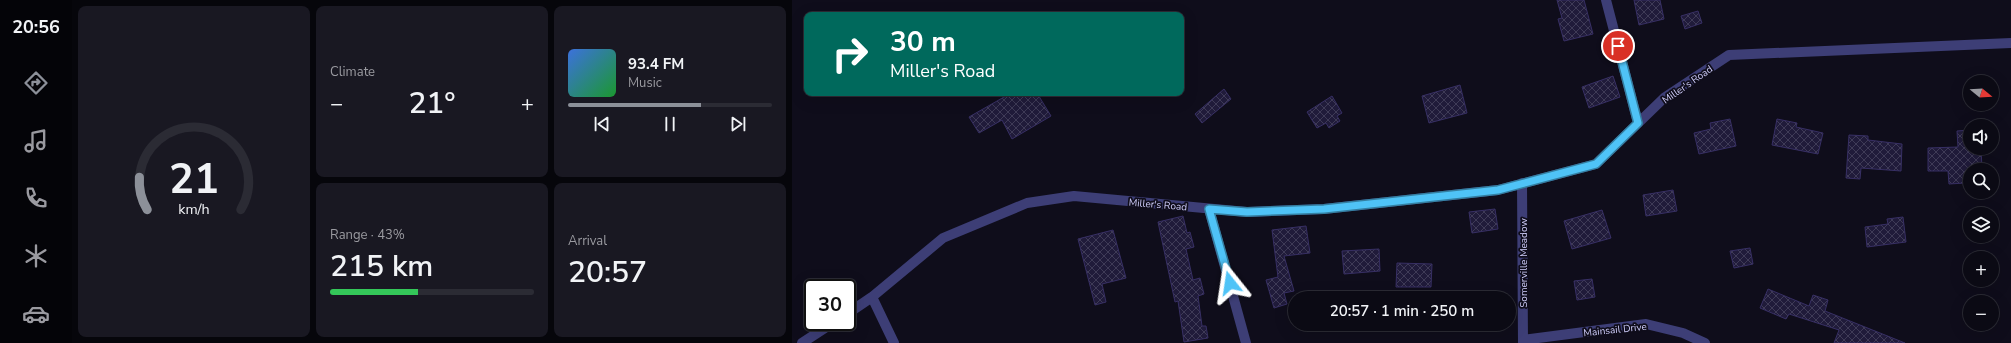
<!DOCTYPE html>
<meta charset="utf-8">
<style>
:root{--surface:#0b0a14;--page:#191822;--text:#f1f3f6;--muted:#9a9aa0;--line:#2b2b34;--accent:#8c9099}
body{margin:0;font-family:"Nunito Sans",sans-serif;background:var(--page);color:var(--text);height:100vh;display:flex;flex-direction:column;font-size:15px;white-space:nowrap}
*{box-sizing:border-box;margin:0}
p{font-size:13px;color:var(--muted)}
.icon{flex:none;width:22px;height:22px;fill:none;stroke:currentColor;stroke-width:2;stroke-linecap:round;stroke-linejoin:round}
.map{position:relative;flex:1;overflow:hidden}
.panel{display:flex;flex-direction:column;gap:6px;padding:6px;background:#06060b;width:720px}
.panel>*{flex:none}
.hud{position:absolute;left:12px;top:12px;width:380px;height:84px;border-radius:8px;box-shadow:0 4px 16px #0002,0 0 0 1px var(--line);background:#00695c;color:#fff;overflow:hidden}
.needle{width:26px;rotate:108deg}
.fabs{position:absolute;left:1171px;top:75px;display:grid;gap:8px}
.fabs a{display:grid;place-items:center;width:36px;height:36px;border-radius:50%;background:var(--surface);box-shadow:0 4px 16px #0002,0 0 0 1px var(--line);font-size:20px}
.speed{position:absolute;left:12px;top:279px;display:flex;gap:8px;font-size:20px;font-weight:700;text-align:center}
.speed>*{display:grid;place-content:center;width:52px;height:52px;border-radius:50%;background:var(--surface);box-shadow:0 4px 16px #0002,0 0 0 1px var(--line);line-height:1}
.speed .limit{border:2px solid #111;border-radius:6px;background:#fff;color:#111}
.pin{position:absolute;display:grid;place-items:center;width:34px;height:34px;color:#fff;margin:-17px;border:2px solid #fff;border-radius:50%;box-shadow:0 1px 4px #0007}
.me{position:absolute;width:44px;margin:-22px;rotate:345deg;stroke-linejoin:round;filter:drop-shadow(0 0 3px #0008)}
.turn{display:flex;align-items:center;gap:14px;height:84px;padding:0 20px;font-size:18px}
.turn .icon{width:52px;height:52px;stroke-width:2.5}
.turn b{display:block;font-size:28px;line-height:34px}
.big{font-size:30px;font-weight:600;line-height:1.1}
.panel .tile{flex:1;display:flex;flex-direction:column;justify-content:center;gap:6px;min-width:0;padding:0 14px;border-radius:8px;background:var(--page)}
.panel .dial{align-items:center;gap:0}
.dial svg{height:104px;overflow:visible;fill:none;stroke:var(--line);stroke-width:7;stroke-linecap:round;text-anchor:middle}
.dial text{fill:var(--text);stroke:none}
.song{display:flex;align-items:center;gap:12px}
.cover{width:48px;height:48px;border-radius:6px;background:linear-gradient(135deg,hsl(220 70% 55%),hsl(130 70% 35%))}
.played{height:4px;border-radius:2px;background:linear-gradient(90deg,var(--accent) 65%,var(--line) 65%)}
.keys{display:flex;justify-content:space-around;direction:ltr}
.heat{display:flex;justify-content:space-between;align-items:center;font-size:22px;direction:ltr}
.charge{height:6px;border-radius:3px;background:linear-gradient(90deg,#34c759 43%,var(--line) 0)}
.panel .tiles{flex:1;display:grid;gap:6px;grid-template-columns:repeat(3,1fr)}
.tile:first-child{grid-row:span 2}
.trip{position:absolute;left:496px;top:291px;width:228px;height:40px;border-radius:20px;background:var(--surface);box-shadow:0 4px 16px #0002,0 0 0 1px var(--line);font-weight:600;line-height:40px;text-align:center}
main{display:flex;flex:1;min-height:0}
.menu{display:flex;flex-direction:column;width:72px;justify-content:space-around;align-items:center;background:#040408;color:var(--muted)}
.menu .icon{width:28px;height:28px}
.menu .current{color:var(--accent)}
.menu b{font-size:18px;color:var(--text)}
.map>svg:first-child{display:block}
.building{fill:url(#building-cross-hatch);stroke:#372f64}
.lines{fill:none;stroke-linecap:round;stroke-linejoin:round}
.street{stroke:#3d3e76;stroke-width:10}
.route-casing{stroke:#337fa1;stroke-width:10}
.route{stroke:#4fc3f7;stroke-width:7}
.labels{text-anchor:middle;stroke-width:3.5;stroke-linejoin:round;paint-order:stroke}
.street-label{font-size:10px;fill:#cfcdfa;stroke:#0f0d1b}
</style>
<main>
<nav class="menu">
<b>20:56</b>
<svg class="icon current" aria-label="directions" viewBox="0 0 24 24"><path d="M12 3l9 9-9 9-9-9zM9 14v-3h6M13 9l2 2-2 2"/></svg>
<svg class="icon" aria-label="music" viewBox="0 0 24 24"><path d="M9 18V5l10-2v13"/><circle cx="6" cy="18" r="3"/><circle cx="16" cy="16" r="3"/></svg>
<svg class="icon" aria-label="phone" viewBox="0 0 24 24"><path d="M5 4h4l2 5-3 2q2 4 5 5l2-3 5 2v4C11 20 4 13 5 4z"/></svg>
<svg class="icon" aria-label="climate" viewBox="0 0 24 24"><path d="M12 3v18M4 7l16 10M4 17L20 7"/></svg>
<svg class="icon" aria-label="car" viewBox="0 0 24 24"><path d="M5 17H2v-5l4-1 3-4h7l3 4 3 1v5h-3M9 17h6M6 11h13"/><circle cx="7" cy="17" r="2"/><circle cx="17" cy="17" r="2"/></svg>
</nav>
<section class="panel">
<div class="tiles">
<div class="tile dial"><svg viewBox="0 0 100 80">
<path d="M14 69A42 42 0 1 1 86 69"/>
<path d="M14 69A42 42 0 0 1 8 44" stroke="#8c9099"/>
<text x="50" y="56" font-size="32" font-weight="700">21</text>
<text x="50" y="72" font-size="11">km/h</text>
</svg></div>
<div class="tile"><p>Climate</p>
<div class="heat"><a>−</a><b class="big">21°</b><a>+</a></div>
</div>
<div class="tile">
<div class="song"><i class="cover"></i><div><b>93.4 FM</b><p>Music</p></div></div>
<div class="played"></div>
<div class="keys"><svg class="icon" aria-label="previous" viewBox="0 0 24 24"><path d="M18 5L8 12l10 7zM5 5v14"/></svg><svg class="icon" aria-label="pause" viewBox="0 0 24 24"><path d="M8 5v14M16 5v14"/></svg><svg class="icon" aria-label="next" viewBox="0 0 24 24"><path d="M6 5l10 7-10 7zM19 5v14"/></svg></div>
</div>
<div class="tile"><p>Range · 43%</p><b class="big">215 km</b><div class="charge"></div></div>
<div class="tile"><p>Arrival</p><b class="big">20:57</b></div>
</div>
</section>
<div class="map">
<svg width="1219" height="343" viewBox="0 0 1219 343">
<defs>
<pattern id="building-cross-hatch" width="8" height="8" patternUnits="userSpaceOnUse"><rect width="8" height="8" fill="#201b3a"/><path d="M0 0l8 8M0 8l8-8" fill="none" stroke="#3f3b57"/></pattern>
</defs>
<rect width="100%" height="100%" fill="#0f0d1b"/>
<path class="building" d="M765,0H792L801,34L772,41L766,19L770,18Z
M842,0H868L872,19L847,25Z
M906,11L910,23L893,29L889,16Z
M821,76L828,97L797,108L790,87Z
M668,85L675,113L637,123L630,96Z
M432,89L439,99L410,123L403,114Z
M219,93H245L259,116L220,139L210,120L187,133L177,117Z
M540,96L550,113L545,116L548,121L537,128L534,123L525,128L515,112Z
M938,119L944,146L907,154L902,133L919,129L918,123Z
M985,119L1005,123L1004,127L1031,133L1026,154L980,145Z
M1178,130V148H1189L1190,169H1178V177H1172L1173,183L1157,184L1156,171H1136V148L1166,147L1165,131Z
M1057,135L1076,136V140L1110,144L1109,171L1069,168L1068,179L1054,178Z
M881,190L885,211L854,216L851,195Z
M703,209L706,229L680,233L677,212Z
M810,210L819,238L780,249L772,221Z
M391,216L395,233L398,232L402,247L394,249L401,280L408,278L412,294L406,296L410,326H414L416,338L392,342L386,301L383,302L366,222Z
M1111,217L1114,242L1075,247L1073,227L1096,224L1095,219Z
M514,226L518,253L492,256L502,291L492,293L495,304L482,308L474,280L486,277L480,230Z
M321,230L334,278L310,284L314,302L303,305L286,239Z
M958,248L961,264L942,268L938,251Z
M587,249L588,271L552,274L550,251Z
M605,263L640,264L639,287H604Z
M800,279L803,297L785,300L782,281Z
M976,289L1017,306L1021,295L1036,300L1033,311L1113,343H1042L1047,330L997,314L994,319L968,308Z"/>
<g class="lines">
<path class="street" d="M814,0L846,123
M730,183L731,343
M417,209L454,343
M80,297L102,343
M55,314L80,297L151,238L235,203L282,196L455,212L532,209L706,190L804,164L872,98L937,55L1219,43
M731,340L854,324L891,333L913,343
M10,343L42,322"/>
</g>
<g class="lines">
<defs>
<path id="route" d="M438,283L417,209L455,212L532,209L706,190L804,164L846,123L826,46"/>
</defs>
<use href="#route" class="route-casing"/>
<use href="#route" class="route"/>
</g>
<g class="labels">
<g class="street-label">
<text transform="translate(895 84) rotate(-35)" y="4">Miller's Road</text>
<text transform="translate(366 204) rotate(5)" y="4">Miller's Road</text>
<text transform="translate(731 263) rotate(-90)" y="4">Somerville Meadow</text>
<text transform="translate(823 329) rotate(-6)" y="4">Mainsail Drive</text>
</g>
</g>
</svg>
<div class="fabs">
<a><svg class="needle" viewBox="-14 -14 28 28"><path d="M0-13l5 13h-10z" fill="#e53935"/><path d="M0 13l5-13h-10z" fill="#9a9aa0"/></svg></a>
<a><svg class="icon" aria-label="sound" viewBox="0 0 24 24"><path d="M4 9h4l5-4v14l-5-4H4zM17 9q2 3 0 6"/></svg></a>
<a><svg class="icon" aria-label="search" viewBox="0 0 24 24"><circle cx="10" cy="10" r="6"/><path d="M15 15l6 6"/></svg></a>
<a><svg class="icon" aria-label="layers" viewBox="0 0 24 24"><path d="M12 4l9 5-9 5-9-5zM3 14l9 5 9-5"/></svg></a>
<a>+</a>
<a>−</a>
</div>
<div class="speed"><div class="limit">30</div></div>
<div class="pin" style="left:826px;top:46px;background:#d93025"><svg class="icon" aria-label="arrive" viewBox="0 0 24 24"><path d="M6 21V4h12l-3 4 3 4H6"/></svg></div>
<svg class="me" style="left:438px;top:283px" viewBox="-20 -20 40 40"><path d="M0-17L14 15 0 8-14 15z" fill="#4fc3f7" stroke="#fff" stroke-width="4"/></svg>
<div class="trip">20:57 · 1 min · 250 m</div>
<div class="hud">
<div class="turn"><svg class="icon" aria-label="right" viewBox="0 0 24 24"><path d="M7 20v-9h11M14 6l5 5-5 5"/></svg><div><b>30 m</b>Miller's Road</div></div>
</div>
</div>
</main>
